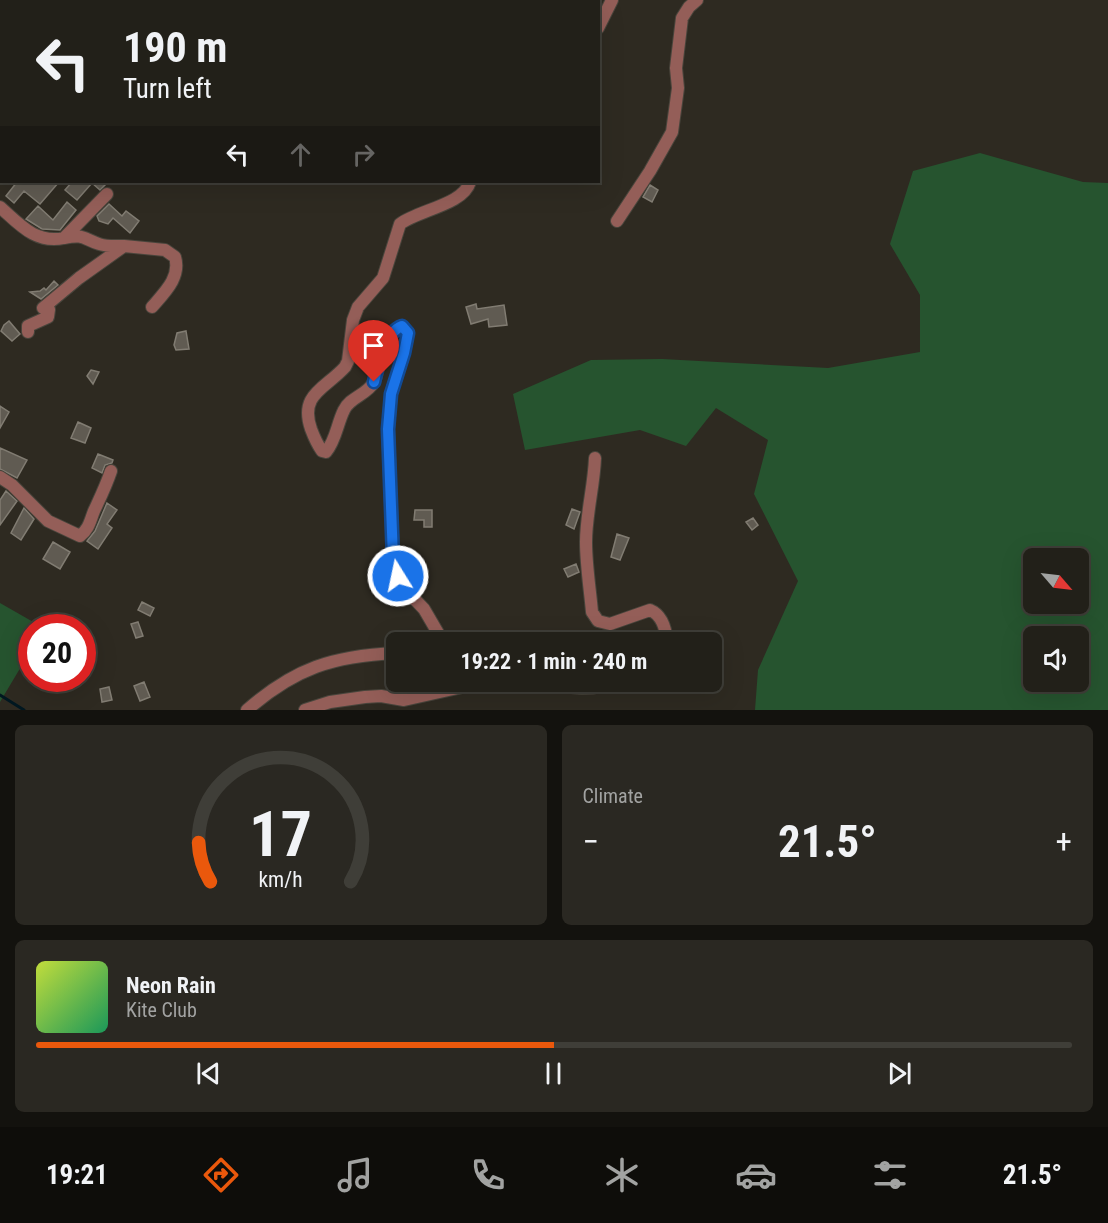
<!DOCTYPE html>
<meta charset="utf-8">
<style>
:root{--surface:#222019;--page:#2a2822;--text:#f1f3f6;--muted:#a2a3a2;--line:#3f3e38;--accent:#ea580c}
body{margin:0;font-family:"Roboto Condensed",sans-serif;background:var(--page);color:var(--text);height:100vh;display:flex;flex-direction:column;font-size:22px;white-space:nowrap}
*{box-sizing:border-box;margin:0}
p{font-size:20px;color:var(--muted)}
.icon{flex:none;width:33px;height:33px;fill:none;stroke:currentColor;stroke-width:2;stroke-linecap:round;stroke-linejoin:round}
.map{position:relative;height:710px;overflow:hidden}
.sheet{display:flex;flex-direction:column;gap:15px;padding:15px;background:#13120e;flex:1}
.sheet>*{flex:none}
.guide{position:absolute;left:0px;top:0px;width:600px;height:183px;box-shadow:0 6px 24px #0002,0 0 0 2px var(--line);background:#222019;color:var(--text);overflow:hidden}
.needle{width:39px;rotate:118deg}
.buttons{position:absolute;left:1023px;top:548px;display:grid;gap:12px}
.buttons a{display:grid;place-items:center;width:66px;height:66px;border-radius:9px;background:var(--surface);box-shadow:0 6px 24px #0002,0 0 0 2px var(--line);font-size:30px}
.speed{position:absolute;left:18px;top:614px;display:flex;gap:12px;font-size:30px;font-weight:700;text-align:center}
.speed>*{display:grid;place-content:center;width:78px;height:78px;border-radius:50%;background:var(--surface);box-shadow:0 6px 24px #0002,0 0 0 2px var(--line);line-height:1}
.speed .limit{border:9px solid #d22;background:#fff;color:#111}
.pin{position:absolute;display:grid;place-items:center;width:51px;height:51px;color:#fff;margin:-62px -26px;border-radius:50% 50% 50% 0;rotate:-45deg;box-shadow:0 0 6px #0007}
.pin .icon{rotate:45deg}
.me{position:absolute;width:66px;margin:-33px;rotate:350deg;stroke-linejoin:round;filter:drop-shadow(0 0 4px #0008)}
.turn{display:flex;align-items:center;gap:21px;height:126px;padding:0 24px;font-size:27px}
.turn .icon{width:78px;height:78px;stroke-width:2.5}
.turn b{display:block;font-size:42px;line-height:51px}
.lanes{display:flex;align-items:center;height:57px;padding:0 24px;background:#0003;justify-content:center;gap:30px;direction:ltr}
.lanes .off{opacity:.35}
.big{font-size:45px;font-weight:700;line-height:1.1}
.sheet .card{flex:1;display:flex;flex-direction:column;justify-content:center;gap:9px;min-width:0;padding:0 21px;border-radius:9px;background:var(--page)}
.sheet .dial{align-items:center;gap:0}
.dial svg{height:156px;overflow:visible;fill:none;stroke:var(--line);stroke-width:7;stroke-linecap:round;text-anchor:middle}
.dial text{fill:var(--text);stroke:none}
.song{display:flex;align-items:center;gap:18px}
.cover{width:72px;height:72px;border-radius:9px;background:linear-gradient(135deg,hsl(70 70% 55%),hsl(150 70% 35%))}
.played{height:6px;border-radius:3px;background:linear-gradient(90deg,var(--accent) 50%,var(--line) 50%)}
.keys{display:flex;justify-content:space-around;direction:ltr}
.heat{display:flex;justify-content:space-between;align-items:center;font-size:33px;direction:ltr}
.sheet .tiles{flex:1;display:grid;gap:15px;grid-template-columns:1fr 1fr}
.card:last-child{grid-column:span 2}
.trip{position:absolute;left:386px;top:632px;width:336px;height:60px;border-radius:9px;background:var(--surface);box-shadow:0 6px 24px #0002,0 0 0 2px var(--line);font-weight:700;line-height:60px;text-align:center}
.menu{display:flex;height:96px;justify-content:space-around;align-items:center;background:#0e0d0a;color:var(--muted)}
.menu .icon{width:42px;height:42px}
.menu .current{color:var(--accent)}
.menu b{font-size:27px;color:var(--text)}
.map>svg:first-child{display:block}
.green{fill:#26542f;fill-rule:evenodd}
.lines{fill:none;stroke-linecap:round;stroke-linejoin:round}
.stream{stroke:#001720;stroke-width:3}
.building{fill:#605b52;stroke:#817c72;stroke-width:1.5}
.minor-casing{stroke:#49453c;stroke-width:14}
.major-casing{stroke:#49453c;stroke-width:17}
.minor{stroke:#945e58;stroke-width:12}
.major{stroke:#fd8f83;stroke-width:15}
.route-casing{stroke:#114b97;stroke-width:15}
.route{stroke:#1a73e8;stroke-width:10}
</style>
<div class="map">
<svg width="1108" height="710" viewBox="0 0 1108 710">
<rect width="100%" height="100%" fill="#2e2a21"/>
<path class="green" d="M980,153L1083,182L1108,183V710H755L758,670L798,581L754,494L768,440L716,408L686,446L640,430L525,450L513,394L591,360L662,359L828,368L920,352V295L890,244L913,171ZM1034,558H1078V603H1034ZM1034,636H1078V681H1034Z
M0,603L42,627H32L31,650L0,702Z"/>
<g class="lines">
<path class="stream" d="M0,695L24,710"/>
</g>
<path class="building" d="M17,182H59L40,204L24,191L14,203L6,196Z
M72,182H108L100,190L92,183L77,200L65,190Z
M650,185L658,190L652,202L643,197Z
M67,202L76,210L60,230L42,229L26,219L38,206L53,220Z
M109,204L122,216L126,211L139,221L130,233L113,218L108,224L99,221L97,216Z
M54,281L58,285L41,299L30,292L40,291L44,288L46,290Z
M476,304L477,309L504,305L507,325L489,327L488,319L471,324L466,307Z
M9,321L20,334L12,341L1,331L4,325Z
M186,331L189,349L176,350L174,345L177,333Z
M91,370L99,372L93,384L87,376Z
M0,406L9,412L0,428Z
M78,422L91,428L85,443L71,438Z
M0,448L27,460L17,478L0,469Z
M98,454L113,460L112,463L105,465L102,473L92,468Z
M6,491L17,501L0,525V500Z
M107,503L117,510L107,524L112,528L98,549L87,541L95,531Z
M24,508L34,519L21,540L11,533Z
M572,509L580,512L574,529L566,525Z
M415,510H432V527H424V520H414Z
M753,518L758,525L752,530L746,522Z
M617,534L629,538L620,560L611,557Z
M53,542L70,552L60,569L43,559Z
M576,564L579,572L568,577L564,569Z
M142,602L154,608L150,616L138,610Z
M138,622L143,636L136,638L131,624Z
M144,682L150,697L140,701L134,686Z
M109,687L112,700L102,702L100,689Z"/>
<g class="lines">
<defs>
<path id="minor" d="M422,2V0
M598,28L612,0
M0,112L2,110
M0,207C20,225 36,244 64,238L107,194
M617,221L650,171L672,132L678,88L676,68L682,18L689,7L697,0
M124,246L165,250L175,257C181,277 165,292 152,307
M28,332V326L48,317L49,310L43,308L79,278L124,246C116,246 107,247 99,244C82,238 84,234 64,238
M595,458C594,486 586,514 586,542C586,565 590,589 592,612L598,621L610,624L650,610C662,615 666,630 667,642
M0,477L12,485L48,521L80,536C89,529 90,521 94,511C100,498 106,486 111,471
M434,642L438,633L424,609L403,587L393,558L388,429L391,394L404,353L408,333L402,326C382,334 381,364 374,382C367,395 350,397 344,410C337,424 336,440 326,452L322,451C317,444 314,437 311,429C299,394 325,389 345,367L348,361L353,320L358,307L383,278L400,224C418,210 463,205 470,182
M533,681C558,685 591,694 615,681
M247,710C295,668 333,656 396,653
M305,710L330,702L365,697L381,696L404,700L489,681"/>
<path id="major" d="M352,0L356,2
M274,2L275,0
M518,2L528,0
M0,164L2,162"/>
</defs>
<use href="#minor" class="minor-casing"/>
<use href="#major" class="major-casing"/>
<use href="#minor" class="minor"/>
<use href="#major" class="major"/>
</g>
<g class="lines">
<defs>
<path id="route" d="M374,382C378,364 384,333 402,326L408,333L404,353L391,394L388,429L393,558L398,576"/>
</defs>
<use href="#route" class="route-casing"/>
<use href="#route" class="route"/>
</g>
</svg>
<div class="buttons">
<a><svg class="needle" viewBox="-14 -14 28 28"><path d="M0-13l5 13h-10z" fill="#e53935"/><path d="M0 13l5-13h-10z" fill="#a2a3a2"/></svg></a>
<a><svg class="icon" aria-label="sound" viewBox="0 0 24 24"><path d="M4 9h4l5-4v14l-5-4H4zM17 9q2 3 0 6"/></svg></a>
</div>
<div class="speed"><div class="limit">20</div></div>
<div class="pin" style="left:374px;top:382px;background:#d93025"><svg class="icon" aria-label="arrive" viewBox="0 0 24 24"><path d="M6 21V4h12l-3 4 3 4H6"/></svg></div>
<svg class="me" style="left:398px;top:576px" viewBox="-20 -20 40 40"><circle r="17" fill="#1a73e8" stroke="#fff" stroke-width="3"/><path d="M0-11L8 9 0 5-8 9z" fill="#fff"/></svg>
<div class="trip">19:22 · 1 min · 240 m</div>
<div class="guide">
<div class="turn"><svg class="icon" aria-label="left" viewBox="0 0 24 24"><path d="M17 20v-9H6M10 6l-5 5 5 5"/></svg><div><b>190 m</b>Turn left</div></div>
<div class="lanes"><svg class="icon" aria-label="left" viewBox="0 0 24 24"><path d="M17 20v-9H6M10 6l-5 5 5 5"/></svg><svg class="icon off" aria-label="ahead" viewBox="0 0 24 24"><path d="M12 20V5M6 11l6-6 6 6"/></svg><svg class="icon off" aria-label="right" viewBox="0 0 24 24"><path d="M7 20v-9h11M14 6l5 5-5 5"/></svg></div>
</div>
</div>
<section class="sheet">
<div class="tiles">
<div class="card dial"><svg viewBox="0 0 100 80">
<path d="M14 69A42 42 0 1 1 86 69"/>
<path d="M14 69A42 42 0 0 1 8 49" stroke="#ea580c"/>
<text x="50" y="56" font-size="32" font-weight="700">17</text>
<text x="50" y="72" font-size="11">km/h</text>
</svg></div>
<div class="card"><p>Climate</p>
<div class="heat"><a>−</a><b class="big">21.5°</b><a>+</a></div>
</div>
<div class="card">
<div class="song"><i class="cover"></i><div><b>Neon Rain</b><p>Kite Club</p></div></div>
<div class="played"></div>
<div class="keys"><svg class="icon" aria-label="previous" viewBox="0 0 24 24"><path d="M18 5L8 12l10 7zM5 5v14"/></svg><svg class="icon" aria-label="pause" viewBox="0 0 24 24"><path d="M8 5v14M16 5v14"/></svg><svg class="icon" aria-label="next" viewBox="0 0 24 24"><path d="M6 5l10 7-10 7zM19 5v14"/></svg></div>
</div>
</div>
</section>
<nav class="menu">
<b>19:21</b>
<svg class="icon current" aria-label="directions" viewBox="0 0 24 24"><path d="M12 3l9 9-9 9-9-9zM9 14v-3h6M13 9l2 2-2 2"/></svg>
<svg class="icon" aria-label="music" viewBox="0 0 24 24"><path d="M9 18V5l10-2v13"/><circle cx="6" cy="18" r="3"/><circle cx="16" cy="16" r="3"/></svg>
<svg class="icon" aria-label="phone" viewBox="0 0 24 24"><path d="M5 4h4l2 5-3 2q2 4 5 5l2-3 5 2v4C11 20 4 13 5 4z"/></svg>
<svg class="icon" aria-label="climate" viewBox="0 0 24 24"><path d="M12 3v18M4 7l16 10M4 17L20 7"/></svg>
<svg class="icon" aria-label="car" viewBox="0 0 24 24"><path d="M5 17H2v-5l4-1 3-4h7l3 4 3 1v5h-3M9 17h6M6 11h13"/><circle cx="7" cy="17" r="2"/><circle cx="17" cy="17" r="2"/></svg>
<svg class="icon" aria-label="filters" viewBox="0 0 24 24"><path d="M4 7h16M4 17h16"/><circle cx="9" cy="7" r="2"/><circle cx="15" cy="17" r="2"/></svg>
<b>21.5°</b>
</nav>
